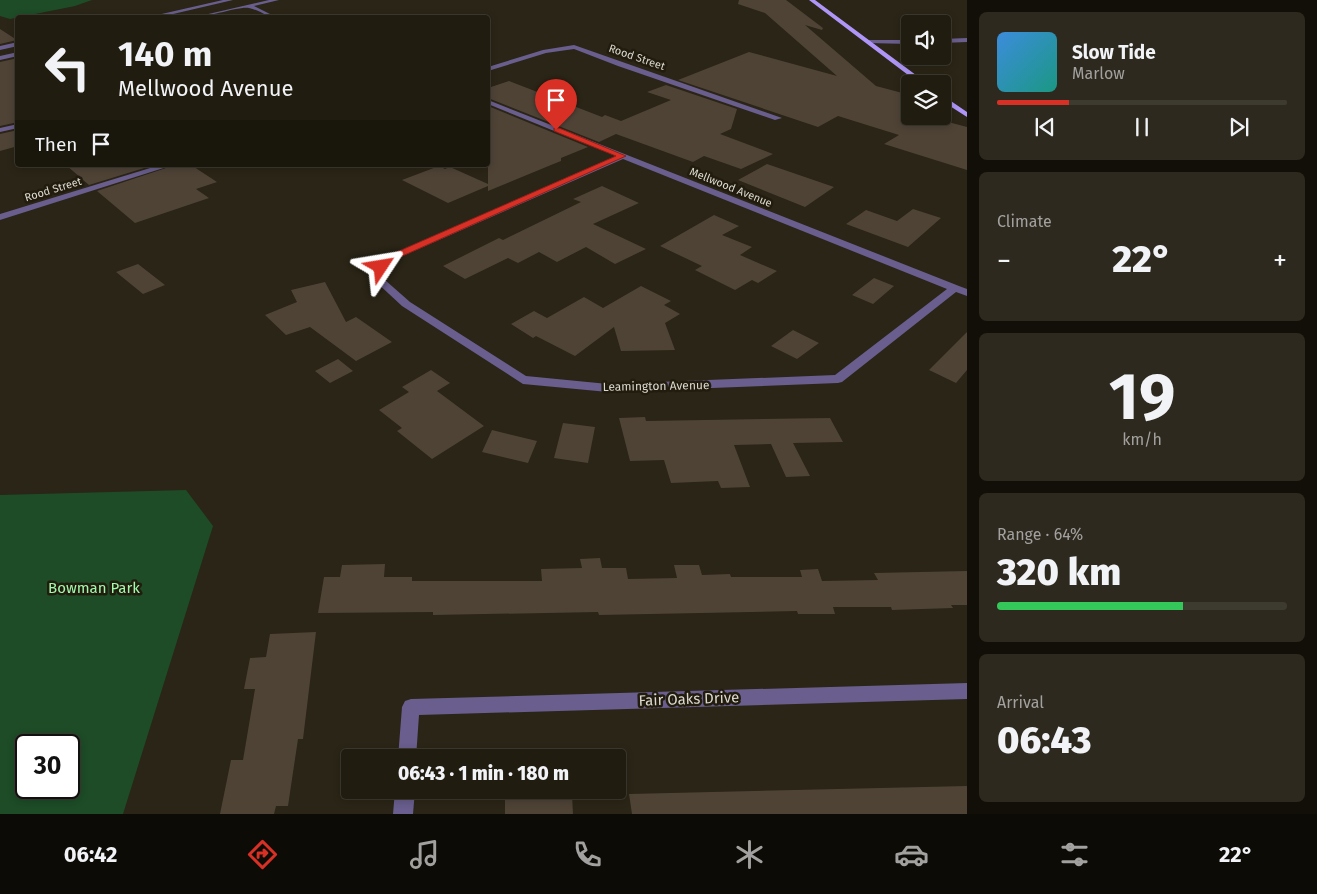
<!DOCTYPE html>
<meta charset="utf-8">
<style>
:root{--surface:#201c10;--page:#2d291e;--text:#f1f3f6;--muted:#a2a19f;--line:#3d3a30;--accent:#d93025}
body{margin:0;font-family:"Fira Sans",sans-serif;background:var(--page);color:var(--text);height:100vh;display:flex;flex-direction:column;font-size:19px;white-space:nowrap}
*{box-sizing:border-box;margin:0}
p{font-size:16px;color:var(--muted)}
.icon{flex:none;width:28px;height:28px;fill:none;stroke:currentColor;stroke-width:2;stroke-linecap:round;stroke-linejoin:round}
.map{position:relative;flex:1;overflow:hidden}
.sheet{display:flex;flex-direction:column;gap:12px;padding:12px;background:#120f09;width:350px}
.sheet>*{flex:none}
.hud{position:absolute;left:15px;top:15px;width:475px;height:152px;border-radius:5px;box-shadow:0 2px 8px #0003,0 0 0 1px var(--line);background:#201c10;color:var(--text);overflow:hidden}
.fabs{position:absolute;left:901px;top:15px;display:grid;gap:10px}
.fabs a{display:grid;place-items:center;width:50px;height:50px;border-radius:5px;background:var(--surface);box-shadow:0 2px 8px #0003,0 0 0 1px var(--line);font-size:25px}
.speed{position:absolute;left:15px;top:734px;display:flex;gap:10px;font-size:25px;font-weight:700;text-align:center}
.speed>*{display:grid;place-content:center;width:65px;height:65px;border-radius:50%;background:var(--surface);box-shadow:0 2px 8px #0003,0 0 0 1px var(--line);line-height:1}
.speed .limit{border:2px solid #111;border-radius:8px;background:#fff;color:#111}
.pin{position:absolute;display:grid;place-items:center;width:42px;height:42px;color:#fff;margin:-51px -21px;border-radius:50% 50% 50% 0;rotate:-45deg;box-shadow:0 0 5px #0007}
.pin .icon{rotate:45deg}
.me{position:absolute;width:55px;margin:-28px;rotate:57deg;stroke-linejoin:round;filter:drop-shadow(0 0 4px #0008)}
.turn{display:flex;align-items:center;gap:18px;height:105px;padding:0 20px;font-size:22px}
.turn .icon{width:65px;height:65px;stroke-width:2.5}
.turn b{display:block;font-size:35px;line-height:42px}
.then{display:flex;align-items:center;height:48px;padding:0 20px;background:#0003;gap:10px;font-size:19px}
.big{font-size:38px;font-weight:800;line-height:1.1}
.sheet .tile{flex:1;display:flex;flex-direction:column;justify-content:center;gap:8px;min-width:0;padding:0 18px;border-radius:8px;background:var(--page)}
.sheet .dial{align-items:center;gap:0}
.dial b{font-size:65px;line-height:1}
.song{display:flex;align-items:center;gap:15px}
.cover{width:60px;height:60px;border-radius:8px;background:linear-gradient(135deg,hsl(210 70% 55%),hsl(170 70% 35%))}
.played{height:5px;border-radius:2px;background:linear-gradient(90deg,var(--accent) 25%,var(--line) 25%)}
.keys{display:flex;justify-content:space-around;direction:ltr}
.heat{display:flex;justify-content:space-between;align-items:center;font-size:28px;direction:ltr}
.charge{height:8px;border-radius:4px;background:linear-gradient(90deg,#34c759 64%,var(--line) 0)}
.trip{position:absolute;left:341px;top:749px;width:285px;height:50px;border-radius:5px;background:var(--surface);box-shadow:0 2px 8px #0003,0 0 0 1px var(--line);font-weight:800;line-height:50px;text-align:center}
.tabs{display:flex;height:80px;justify-content:space-around;align-items:center;background:#0d0b06;color:var(--muted)}
.tabs .icon{width:35px;height:35px}
.tabs .on{color:var(--accent)}
.tabs b{font-size:22px;color:var(--text)}
main{display:flex;flex:1;min-height:0}
.map>svg:first-child{display:block}
.green{fill:#1d4c27;fill-rule:evenodd}
.building{fill:#4f4336}
.lines{fill:none;stroke-linecap:round;stroke-linejoin:round}
.minor{fill:#695e8d;fill-rule:evenodd}
.major{fill:#ae95f7;fill-rule:evenodd}
.route{fill:#d93025;stroke:#8d1f18}
.labels{text-anchor:middle;stroke-width:5;stroke-linejoin:round;paint-order:stroke}
.far-street-label{font-size:11px;fill:#dcd9d0;stroke:#211c0d}
.street-label{font-size:12px;fill:#dcd9d0;stroke:#211c0d}
.near-park-label{font-size:15px;fill:#a0faad;stroke:#211c0d}
.near-street-label{font-size:15px;fill:#dcd9d0;stroke:#211c0d}
</style>
<main>
<div class="map">
<svg width="967" height="814" viewBox="0 0 967 814">
<rect width="100%" height="100%" fill="#2a2516"/>
<path class="green" d="M0,0H92L75,6L10,19L0,16Z
M186,490L213,526L123,814H0V495ZM26,745H69V788H26Z"/>
<path class="building" d="M739,0H786L823,28L822,30L805,25L876,86L910,95V116H926L967,127V170L884,144L899,135L838,116L818,127L678,80L749,52L837,76L765,13L738,4Z
M0,29L17,40L0,44Z
M18,58V122L0,126V62Z
M509,81L602,117L605,115L621,121L671,100L647,92L666,85L737,109L731,129L720,134L773,154L741,169L704,156L693,162L616,134L599,142L488,98V88Z
M488,106L588,147L561,158V161L551,165L488,191V186L448,203L402,180L439,166L445,169L450,167L488,184Z
M18,130V146L0,151V134Z
M767,164L834,187L805,207L738,180Z
M66,165H154L89,185Z
M175,165H191L217,182L196,189L209,198L135,223L97,191Z
M602,186L639,203L593,224L646,249L615,264L586,247L557,262L539,252L518,263L508,258L465,279L443,266L499,238L503,240L581,202L573,199Z
M913,209L941,218L908,247L846,224L866,210L897,221Z
M714,215L739,226L722,235L752,247L740,255L777,271L758,283L752,280L735,290L695,270L702,266L660,246Z
M138,264L165,285L143,294L116,272Z
M874,278L894,286L873,304L852,295Z
M325,282L346,322L356,317L392,342L356,361L310,327L286,335L265,315L297,302L291,290Z
M641,286L671,301L664,305L680,314L665,323L675,350L621,351L614,327L575,356L536,336L533,338L511,324L534,311L547,318L584,297L603,308Z
M793,330L819,343L797,359L771,346Z
M967,332V370L956,383L929,370Z
M338,359L353,371L330,383L315,371Z
M431,370L450,383L437,391L484,426L432,459L397,431L402,428L379,410L409,392L402,387Z
M645,417L646,421L830,418L843,442L793,443L810,476L786,477L771,444L734,445L750,487L721,488L718,481L671,483L664,460L630,461L619,418Z
M563,423L595,427L588,463L554,458Z
M492,430L537,441L528,463L482,452Z
M600,558L602,568H626L628,579L677,578L674,565H699L702,575L730,574L731,577H802L800,570L818,569L822,581L878,580L874,573L967,571V605H951L953,608L892,610L891,607H833L835,614H798L797,611L599,615L598,612L433,615V612L318,613L324,577H340L342,565L385,564L384,577H412V581H542L541,569L582,568L580,559Z
M316,632L303,739H298L288,806H276L274,814H220L231,760H243L255,689H244L250,658L266,657L270,634Z
M967,786V814H632L629,794Z
M572,795L573,814H505V796Z"/>
<g class="lines">
<path class="minor" d="M223,0H233L156,18H144Z
M269,0H279L254,6L278,18C267,18 260,10 249,8C239,6 206,18 191,18Z
M967,38V42L942,43V39Z
M869,40H910V44L867,43Z
M18,42V46L0,50V46Z
M574,45L782,118L775,120L618,66L574,49L546,53L488,71V67L543,50Z
M18,52V56L0,60V56Z
M488,100L959,286L967,289V296L956,292L842,382L838,383L608,392L523,384L402,306L375,281L376,267L383,258L616,156L488,104ZM623,159L947,289L835,375L608,384L526,376L410,302L385,280L386,267L389,262Z
M18,124V128L0,132V128Z
M160,165H173L0,220V214Z
M967,683V699L419,715L416,758H398L402,707L405,701L411,699Z
M395,790H415L413,814H393Z"/>
<path class="major" d="M809,0H815L928,84H920Z
M942,95L967,112V117L942,101Z"/>
</g>
<path class="route" d="M554,128H559L626,156L389,262L384,269H377L376,267L383,258L616,156L554,131Z"/>
<g class="labels">
<g class="far-street-label">
<text transform="translate(637 57) rotate(19)" y="4">Rood Street</text>
<text transform="translate(731 187) rotate(22)" y="4">Mellwood Avenue</text>
<text transform="translate(53 189) rotate(-17)" y="4">Rood Street</text>
</g>
<g class="street-label">
<text transform="translate(656 386) rotate(-1)" y="4">Leamington Avenue</text>
</g>
<g class="near-park-label">
<text x="94" y="593">Bowman Park</text>
</g>
<g class="near-street-label">
<text transform="translate(689 699) rotate(-2)" y="5">Fair Oaks Drive</text>
</g>
</g>
</svg>
<div class="fabs">
<a><svg class="icon" aria-label="sound" viewBox="0 0 24 24"><path d="M4 9h4l5-4v14l-5-4H4zM17 9q2 3 0 6"/></svg></a>
<a><svg class="icon" aria-label="layers" viewBox="0 0 24 24"><path d="M12 4l9 5-9 5-9-5zM3 14l9 5 9-5"/></svg></a>
</div>
<div class="speed"><div class="limit">30</div></div>
<div class="pin" style="left:556px;top:130px;background:#d93025"><svg class="icon" aria-label="arrive" viewBox="0 0 24 24"><path d="M6 21V4h12l-3 4 3 4H6"/></svg></div>
<svg class="me" style="left:381px;top:267px" viewBox="-20 -20 40 40"><path d="M0-17L14 15 0 8-14 15z" fill="#d93025" stroke="#fff" stroke-width="4"/></svg>
<div class="trip">06:43 · 1 min · 180 m</div>
<div class="hud">
<div class="turn"><svg class="icon" aria-label="left" viewBox="0 0 24 24"><path d="M17 20v-9H6M10 6l-5 5 5 5"/></svg><div><b>140 m</b>Mellwood Avenue</div></div>
<div class="then">Then<svg class="icon" aria-label="arrive" viewBox="0 0 24 24"><path d="M6 21V4h12l-3 4 3 4H6"/></svg></div>
</div>
</div>
<section class="sheet">
<div class="tile">
<div class="song"><i class="cover"></i><div><b>Slow Tide</b><p>Marlow</p></div></div>
<div class="played"></div>
<div class="keys"><svg class="icon" aria-label="previous" viewBox="0 0 24 24"><path d="M18 5L8 12l10 7zM5 5v14"/></svg><svg class="icon" aria-label="pause" viewBox="0 0 24 24"><path d="M8 5v14M16 5v14"/></svg><svg class="icon" aria-label="next" viewBox="0 0 24 24"><path d="M6 5l10 7-10 7zM19 5v14"/></svg></div>
</div>
<div class="tile"><p>Climate</p>
<div class="heat"><a>−</a><b class="big">22°</b><a>+</a></div>
</div>
<div class="tile dial"><b>19</b><p>km/h</p></div>
<div class="tile"><p>Range · 64%</p><b class="big">320 km</b><div class="charge"></div></div>
<div class="tile"><p>Arrival</p><b class="big">06:43</b></div>
</section>
</main>
<nav class="tabs">
<b>06:42</b>
<svg class="icon on" aria-label="directions" viewBox="0 0 24 24"><path d="M12 3l9 9-9 9-9-9zM9 14v-3h6M13 9l2 2-2 2"/></svg>
<svg class="icon" aria-label="music" viewBox="0 0 24 24"><path d="M9 18V5l10-2v13"/><circle cx="6" cy="18" r="3"/><circle cx="16" cy="16" r="3"/></svg>
<svg class="icon" aria-label="phone" viewBox="0 0 24 24"><path d="M5 4h4l2 5-3 2q2 4 5 5l2-3 5 2v4C11 20 4 13 5 4z"/></svg>
<svg class="icon" aria-label="climate" viewBox="0 0 24 24"><path d="M12 3v18M4 7l16 10M4 17L20 7"/></svg>
<svg class="icon" aria-label="car" viewBox="0 0 24 24"><path d="M5 17H2v-5l4-1 3-4h7l3 4 3 1v5h-3M9 17h6M6 11h13"/><circle cx="7" cy="17" r="2"/><circle cx="17" cy="17" r="2"/></svg>
<svg class="icon" aria-label="filters" viewBox="0 0 24 24"><path d="M4 7h16M4 17h16"/><circle cx="9" cy="7" r="2"/><circle cx="15" cy="17" r="2"/></svg>
<b>22°</b>
</nav>
